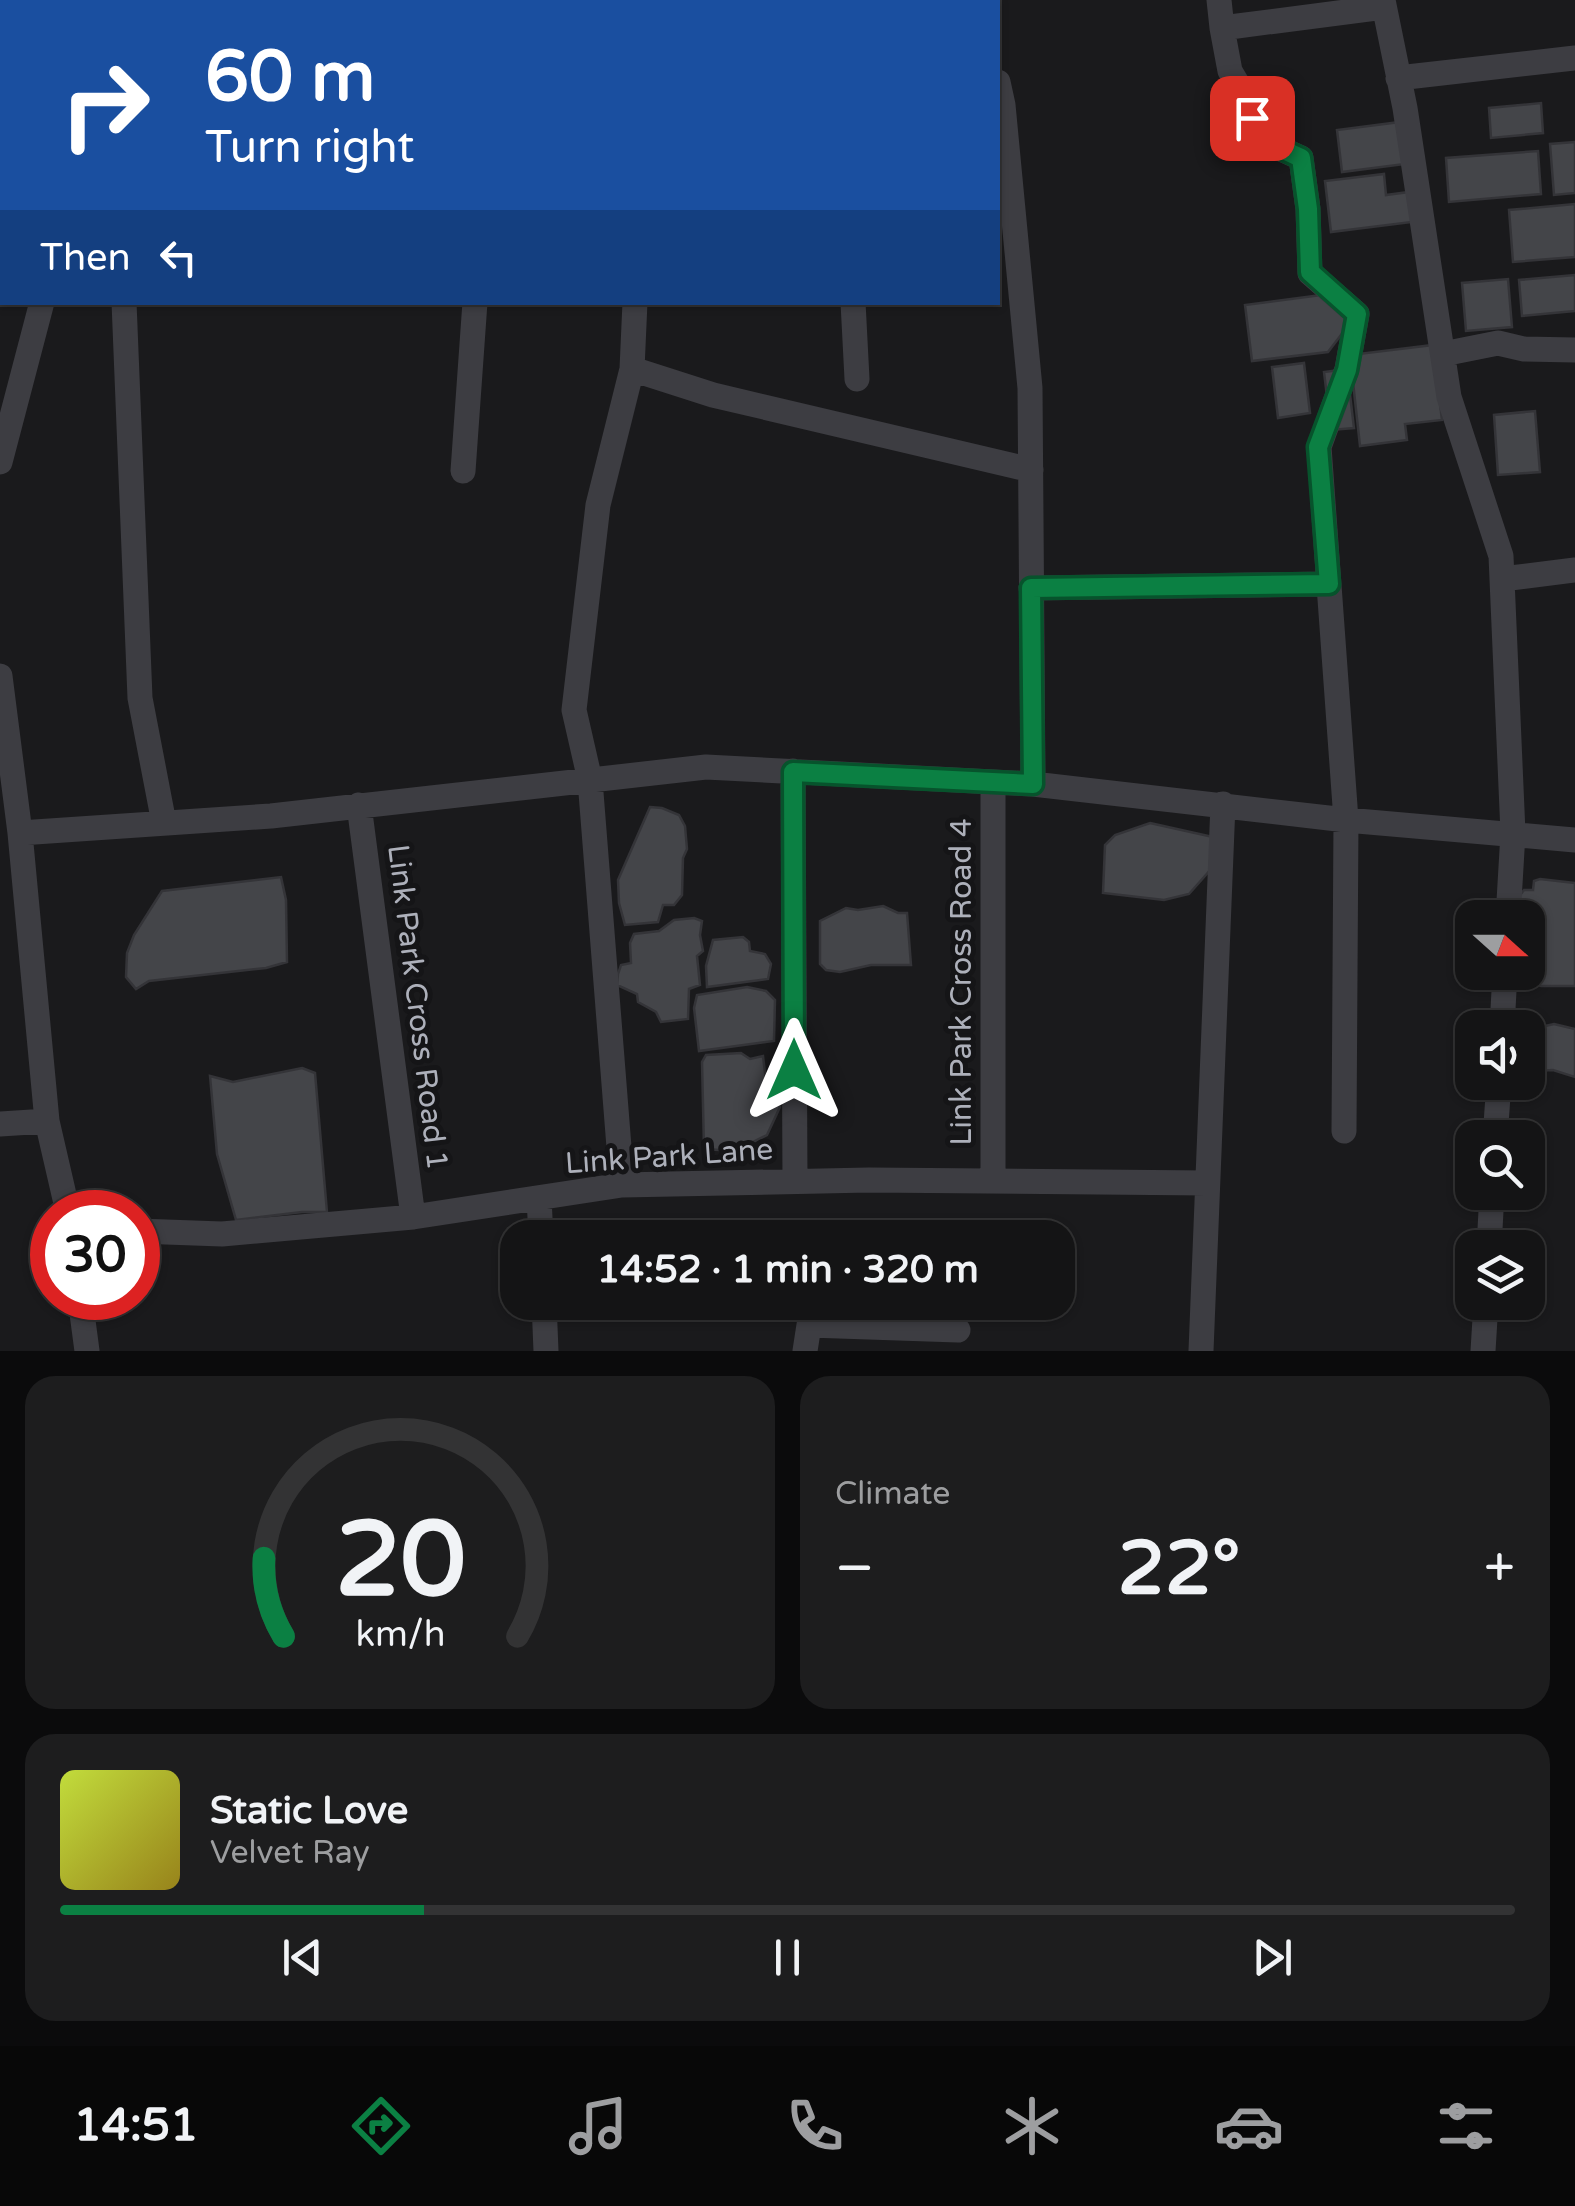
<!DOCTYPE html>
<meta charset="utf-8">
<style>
:root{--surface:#141415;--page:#1d1d1e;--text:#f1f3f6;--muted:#9d9ea0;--line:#333334;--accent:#0b8043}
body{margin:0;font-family:"Varela Round",sans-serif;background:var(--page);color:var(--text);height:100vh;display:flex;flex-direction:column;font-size:38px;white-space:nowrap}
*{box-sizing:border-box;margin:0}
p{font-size:32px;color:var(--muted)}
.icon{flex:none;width:55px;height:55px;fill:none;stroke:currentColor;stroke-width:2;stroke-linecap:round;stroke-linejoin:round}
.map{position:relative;height:1351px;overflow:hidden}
.sheet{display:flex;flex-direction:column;gap:25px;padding:25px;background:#0b0b0c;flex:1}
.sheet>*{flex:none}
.top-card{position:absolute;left:0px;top:0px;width:1000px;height:305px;box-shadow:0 2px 8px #0004,0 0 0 2px var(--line);background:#1a4fa0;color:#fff;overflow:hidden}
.needle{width:65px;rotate:111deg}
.fabs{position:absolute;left:1455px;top:900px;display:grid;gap:20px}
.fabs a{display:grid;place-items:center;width:90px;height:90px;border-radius:20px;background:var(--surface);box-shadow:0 2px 8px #0004,0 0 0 2px var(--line);font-size:50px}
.speed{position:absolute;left:30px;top:1190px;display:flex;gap:20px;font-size:50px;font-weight:700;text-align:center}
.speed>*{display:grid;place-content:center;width:130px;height:130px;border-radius:50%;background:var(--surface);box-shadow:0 2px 8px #0004,0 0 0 2px var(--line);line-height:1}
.speed .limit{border:15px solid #d22;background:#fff;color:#111}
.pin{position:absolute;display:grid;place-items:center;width:85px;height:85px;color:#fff;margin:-42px;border-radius:20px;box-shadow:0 5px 15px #0006}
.me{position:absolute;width:110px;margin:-55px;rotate:0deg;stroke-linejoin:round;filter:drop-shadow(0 0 8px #0008)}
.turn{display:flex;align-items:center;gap:35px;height:210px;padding:0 40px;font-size:45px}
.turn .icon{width:130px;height:130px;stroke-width:2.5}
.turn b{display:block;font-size:70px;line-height:85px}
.then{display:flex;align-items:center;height:95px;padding:0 40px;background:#0003;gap:20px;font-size:38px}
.big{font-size:75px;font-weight:800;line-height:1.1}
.sheet .widget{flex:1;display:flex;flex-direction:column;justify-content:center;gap:15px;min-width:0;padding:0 35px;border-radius:30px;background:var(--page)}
.sheet .dial{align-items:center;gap:0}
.dial svg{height:260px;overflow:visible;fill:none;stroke:var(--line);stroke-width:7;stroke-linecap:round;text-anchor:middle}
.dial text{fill:var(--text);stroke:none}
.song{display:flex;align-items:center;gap:30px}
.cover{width:120px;height:120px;border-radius:15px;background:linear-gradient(135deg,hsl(70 70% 55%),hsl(50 70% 35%))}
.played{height:10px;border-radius:5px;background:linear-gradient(90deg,var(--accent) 25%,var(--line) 25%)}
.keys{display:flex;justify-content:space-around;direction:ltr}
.heat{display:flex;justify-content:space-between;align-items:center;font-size:55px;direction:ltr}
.sheet .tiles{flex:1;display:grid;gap:25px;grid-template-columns:1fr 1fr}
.widget:last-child{grid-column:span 2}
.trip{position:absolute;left:500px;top:1220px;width:575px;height:100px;border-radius:30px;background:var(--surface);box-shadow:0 2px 8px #0004,0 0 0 2px var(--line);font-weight:800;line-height:100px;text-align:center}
.tabs{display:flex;height:160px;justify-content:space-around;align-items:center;background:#080808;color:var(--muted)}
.tabs .icon{width:70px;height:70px}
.tabs .on{color:var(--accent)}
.tabs b{font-size:45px;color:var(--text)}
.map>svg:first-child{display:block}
.building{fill:#444549;stroke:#343438;stroke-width:2.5}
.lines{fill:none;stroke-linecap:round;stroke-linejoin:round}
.minor{stroke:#3d3d42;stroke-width:25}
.route-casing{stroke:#07532c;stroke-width:25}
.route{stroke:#0b8043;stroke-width:18}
.labels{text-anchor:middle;stroke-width:10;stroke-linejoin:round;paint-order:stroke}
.street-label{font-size:30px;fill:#adb0ba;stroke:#151517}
</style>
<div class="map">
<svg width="1575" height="1351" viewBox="0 0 1575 1351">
<rect width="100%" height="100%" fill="#1a1a1c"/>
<path class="building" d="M1541,103L1543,133L1491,138L1489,108Z
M1400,122L1405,164L1342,172L1337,130Z
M1575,142V193L1554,195L1550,144Z
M1538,151L1541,194L1449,202L1446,158Z
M1384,174L1386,195L1409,192L1412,222L1331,232L1325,181Z
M1575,204V257L1513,262L1509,210Z
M1575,275V311L1522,316L1519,280Z
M1508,279L1512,327L1466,331L1462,283Z
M1321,295L1357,314L1328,352L1252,361L1245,305Z
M1433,345L1442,420L1405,424L1407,440L1360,446L1350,355Z
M1304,363L1310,413L1278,418L1272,367Z
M1347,369L1354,428L1331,430L1324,372Z
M1535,411L1540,472L1498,475L1494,415Z
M650,807L662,808L679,815L685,826L687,849L683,858L682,895L674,905H663L658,922L625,925L619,903L618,880Z
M1150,823L1213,837L1212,868L1189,894L1164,900L1103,893L1105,845L1115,835Z
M281,877L286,900L287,962L266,968L149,981L136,989L126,977L127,953L134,935L162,891Z
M1540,879L1575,883V986H1541L1517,978V972H1528V918H1514L1517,899L1524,890H1533L1534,881Z
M883,906L898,913H907L911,965H871L840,972L826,970L820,964V921L846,908L858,910Z
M694,918L702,921L700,935L703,951L697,956L700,985L689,989L688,1019L661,1022L656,1012L638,1002L637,994L617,985L618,974L621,965L631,963L630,943L634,934L659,931L674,920Z
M743,937L749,942L750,951L765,954L771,964L768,979L707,987L706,966L713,940Z
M747,987L766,991L775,1000L774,1041L699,1051L694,1008L697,995Z
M1554,1024L1575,1029V1077L1553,1070L1537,1071L1529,1062V1033L1536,1028Z
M741,1053L750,1059L763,1056L766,1081L772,1087L780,1107L767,1135L735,1151L704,1149L702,1062L706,1055Z
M302,1068L315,1073L327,1212H302L236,1220L217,1154L210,1076L233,1082Z"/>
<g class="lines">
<path class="minor" d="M61,0V2
M742,0V2
M979,0V2
M1219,0L1222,28L1384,7
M1383,0L1405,108L1449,397L1501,556L1513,833L1508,918
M220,2V0
M1222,28L1230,71L1246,98L1257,138L1301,158L1308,209L1310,273L1357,314L1347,369L1319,447L1346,820L1344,1131
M1398,78L1575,58
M124,302L140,698L164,823
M635,302L632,369L713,395L1031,470
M853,302L857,379
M1443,354L1498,343L1524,349L1575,350
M0,462L42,302
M463,471L475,302
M1502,579L1575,570
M1031,588L1329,584
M0,676L20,833L47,1121L68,1212
M793,771L795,1181
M993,782V1181
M1033,784L1346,820L1575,840
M359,805L413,1217
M20,833L271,816L706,767L1033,784L1030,388L1003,105L998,82
M1502,1028L1505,972
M0,1124L47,1121
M1495,1138L1499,1082
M622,1185L590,780L574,710L598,505L632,369
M539,1198L541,1238
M138,1231L222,1234L413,1217L622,1185L869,1180L1207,1183
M1489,1248L1492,1192
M80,1298L87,1351
M544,1302L546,1351
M805,1351L809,1325L958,1330
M1201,1351L1223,804
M1483,1351L1486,1302"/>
</g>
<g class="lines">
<defs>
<path id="route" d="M794,1070L793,772L1033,784L1031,588L1329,584L1318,447L1347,370L1357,314L1310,272L1308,209L1301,158L1258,138L1252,118"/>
</defs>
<use href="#route" class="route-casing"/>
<use href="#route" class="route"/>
</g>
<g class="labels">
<g class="street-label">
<text transform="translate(961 982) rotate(-90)" y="10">Link Park Cross Road 4</text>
<text transform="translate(418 1007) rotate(83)" y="10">Link Park Cross Road 1</text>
<text transform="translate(669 1156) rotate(-4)" y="10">Link Park Lane</text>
</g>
</g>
</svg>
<div class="fabs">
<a><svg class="needle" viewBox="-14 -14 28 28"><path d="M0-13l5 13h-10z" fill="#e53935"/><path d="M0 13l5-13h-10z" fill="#9d9ea0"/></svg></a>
<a><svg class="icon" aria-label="sound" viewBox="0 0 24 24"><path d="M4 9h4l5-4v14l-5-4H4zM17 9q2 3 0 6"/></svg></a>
<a><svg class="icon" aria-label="search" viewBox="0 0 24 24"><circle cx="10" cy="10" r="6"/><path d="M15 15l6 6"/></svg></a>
<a><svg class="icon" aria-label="layers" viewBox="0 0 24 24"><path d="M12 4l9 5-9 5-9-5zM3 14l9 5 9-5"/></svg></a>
</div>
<div class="speed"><div class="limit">30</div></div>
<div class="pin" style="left:1252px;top:118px;background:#d93025"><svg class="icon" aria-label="arrive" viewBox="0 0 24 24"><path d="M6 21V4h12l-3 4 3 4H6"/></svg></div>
<svg class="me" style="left:794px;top:1070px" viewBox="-20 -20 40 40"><path d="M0-17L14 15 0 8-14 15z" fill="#0b8043" stroke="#fff" stroke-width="4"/></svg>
<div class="trip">14:52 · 1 min · 320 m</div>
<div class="top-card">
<div class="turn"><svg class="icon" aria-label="right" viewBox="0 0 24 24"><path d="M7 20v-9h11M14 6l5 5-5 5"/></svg><div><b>60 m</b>Turn right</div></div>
<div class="then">Then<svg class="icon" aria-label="left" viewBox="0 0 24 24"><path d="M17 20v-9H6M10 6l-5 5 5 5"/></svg></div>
</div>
</div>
<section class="sheet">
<div class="tiles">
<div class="widget dial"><svg viewBox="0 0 100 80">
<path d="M14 69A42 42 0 1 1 86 69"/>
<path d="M14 69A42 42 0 0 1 8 45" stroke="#0b8043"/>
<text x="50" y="56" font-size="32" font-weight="700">20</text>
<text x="50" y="72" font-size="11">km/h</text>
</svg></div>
<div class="widget"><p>Climate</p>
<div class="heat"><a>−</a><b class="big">22°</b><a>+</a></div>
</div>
<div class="widget">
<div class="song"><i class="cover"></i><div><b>Static Love</b><p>Velvet Ray</p></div></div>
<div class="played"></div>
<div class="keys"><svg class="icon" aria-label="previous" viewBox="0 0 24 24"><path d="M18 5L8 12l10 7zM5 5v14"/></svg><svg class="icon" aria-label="pause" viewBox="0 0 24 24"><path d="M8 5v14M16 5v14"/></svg><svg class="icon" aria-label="next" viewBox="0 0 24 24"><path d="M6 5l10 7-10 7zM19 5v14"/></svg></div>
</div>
</div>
</section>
<nav class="tabs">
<b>14:51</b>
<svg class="icon on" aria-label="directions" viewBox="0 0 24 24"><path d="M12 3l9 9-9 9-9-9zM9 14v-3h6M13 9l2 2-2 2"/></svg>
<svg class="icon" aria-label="music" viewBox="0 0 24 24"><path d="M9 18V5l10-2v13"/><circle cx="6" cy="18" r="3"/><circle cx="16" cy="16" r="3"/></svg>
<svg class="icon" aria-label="phone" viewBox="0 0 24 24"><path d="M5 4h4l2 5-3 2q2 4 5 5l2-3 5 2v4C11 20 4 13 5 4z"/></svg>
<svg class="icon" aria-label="climate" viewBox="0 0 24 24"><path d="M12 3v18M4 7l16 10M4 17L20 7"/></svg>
<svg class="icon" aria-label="car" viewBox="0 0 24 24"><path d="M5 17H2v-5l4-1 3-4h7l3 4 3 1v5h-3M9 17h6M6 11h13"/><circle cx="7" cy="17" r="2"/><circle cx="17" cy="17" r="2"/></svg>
<svg class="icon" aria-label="filters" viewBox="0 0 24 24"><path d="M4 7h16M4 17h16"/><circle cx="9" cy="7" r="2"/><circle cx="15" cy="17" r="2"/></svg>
</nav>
